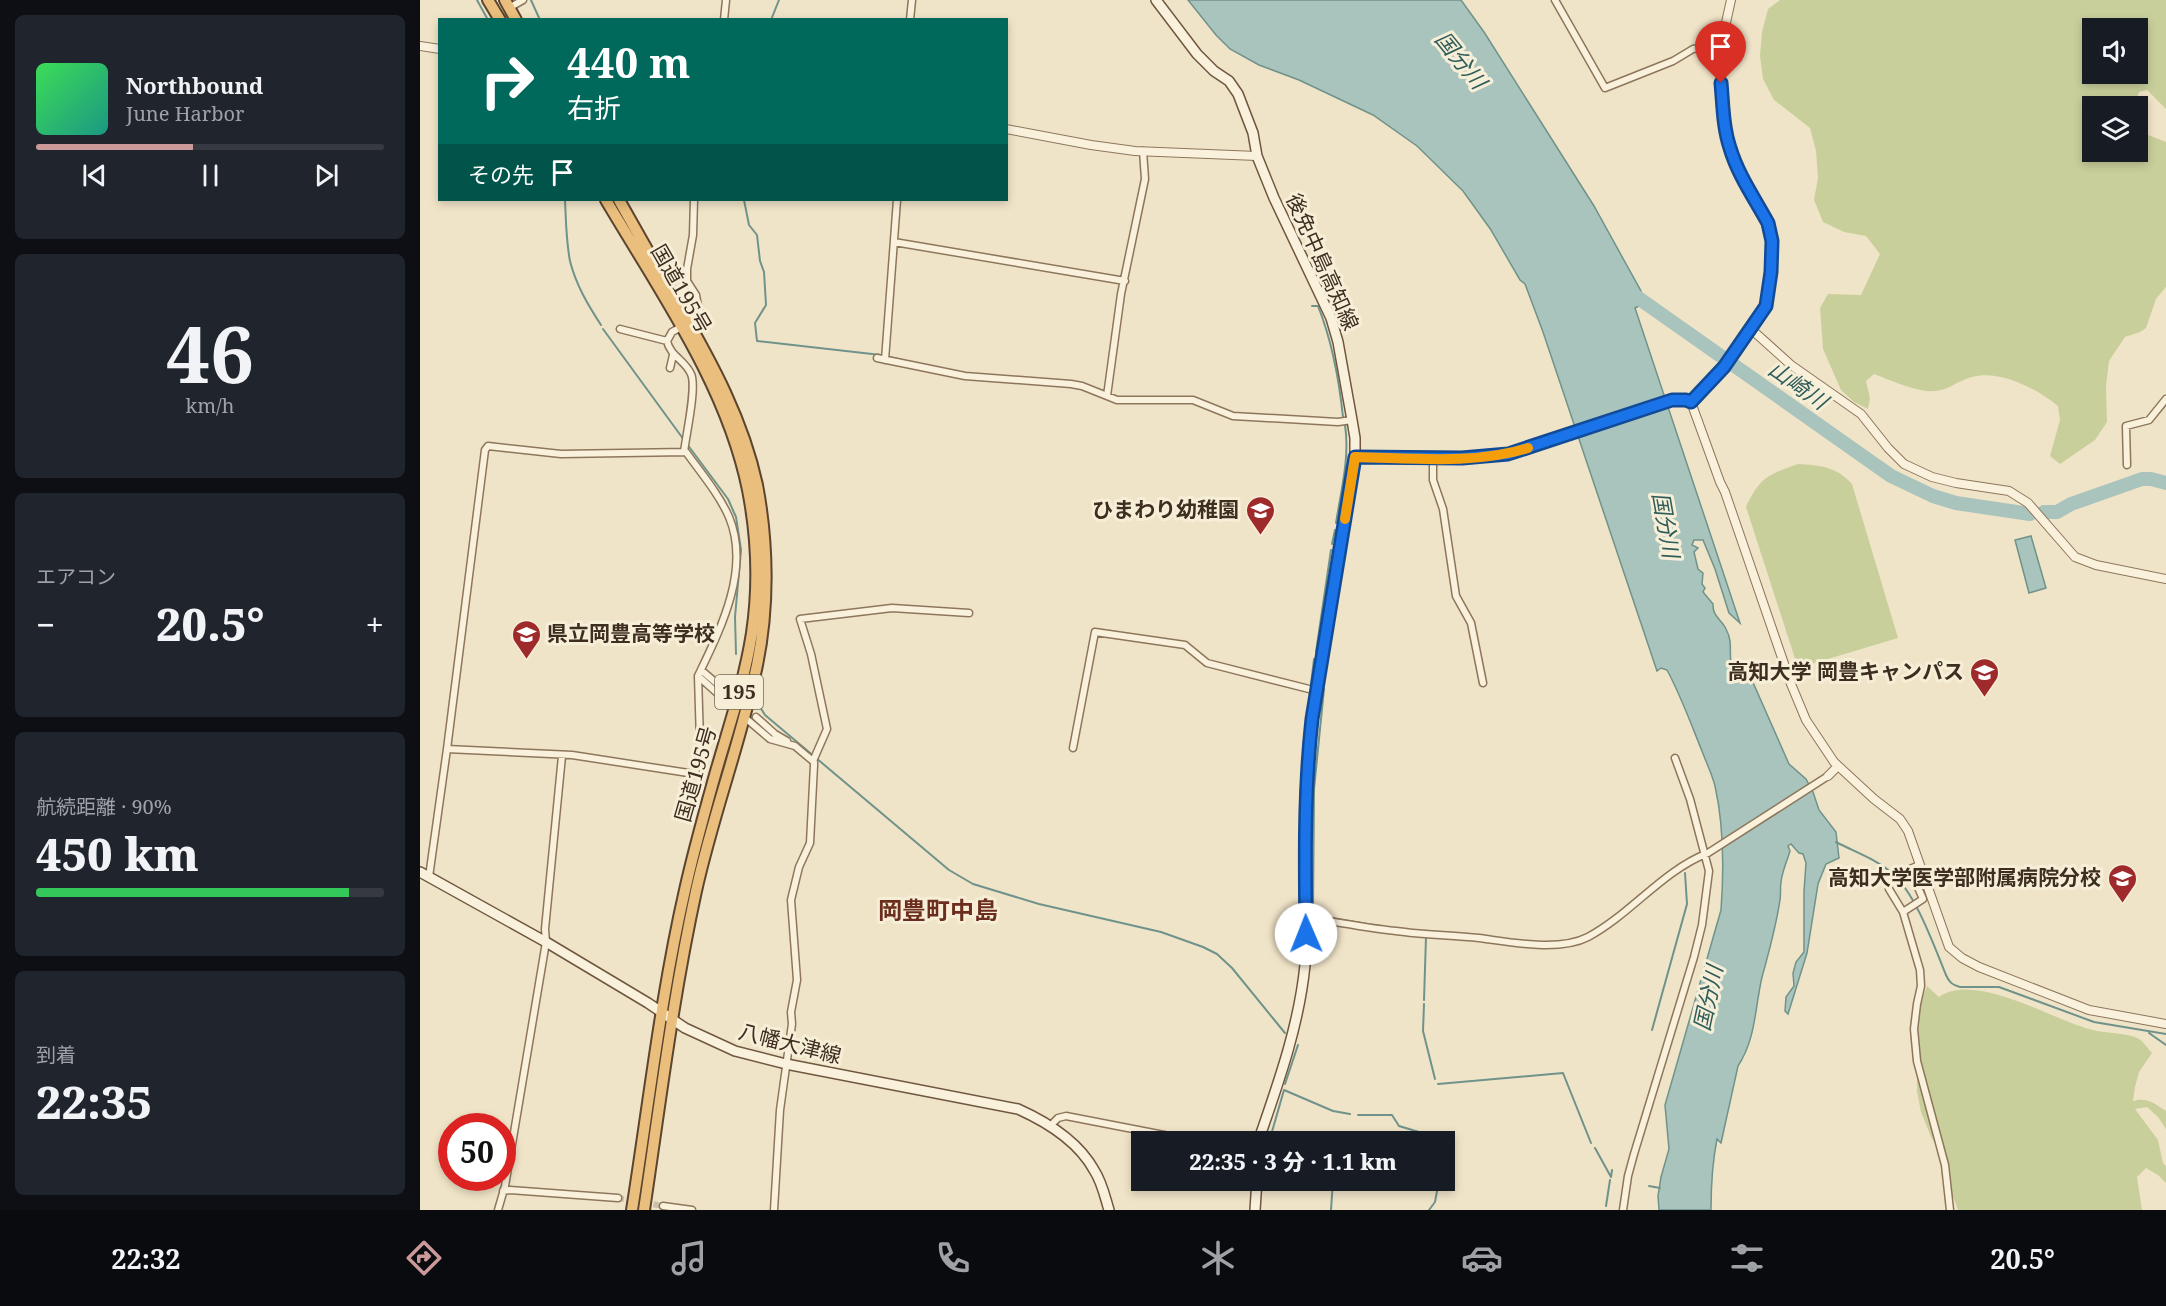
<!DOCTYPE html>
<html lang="ja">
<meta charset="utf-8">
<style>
:root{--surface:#171b24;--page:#20242c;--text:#f1f3f6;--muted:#9ea1a6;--line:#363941;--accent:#cc999b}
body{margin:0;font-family:"Noto Serif","Noto Sans JP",serif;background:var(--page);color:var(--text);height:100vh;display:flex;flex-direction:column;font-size:22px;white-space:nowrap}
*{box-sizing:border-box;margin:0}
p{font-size:20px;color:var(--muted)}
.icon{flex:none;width:33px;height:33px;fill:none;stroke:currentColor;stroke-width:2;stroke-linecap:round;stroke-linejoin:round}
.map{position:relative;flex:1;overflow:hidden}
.panel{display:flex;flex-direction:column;gap:15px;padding:15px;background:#0d0f14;width:420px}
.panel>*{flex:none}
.guide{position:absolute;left:18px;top:18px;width:570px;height:183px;border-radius:0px;box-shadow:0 3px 9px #0003;background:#00695c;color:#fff;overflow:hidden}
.tools{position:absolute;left:1662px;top:18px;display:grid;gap:12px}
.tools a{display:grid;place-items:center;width:66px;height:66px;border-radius:0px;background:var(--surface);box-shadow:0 3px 9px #0003;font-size:30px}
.speed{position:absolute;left:18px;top:1113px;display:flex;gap:12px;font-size:30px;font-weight:700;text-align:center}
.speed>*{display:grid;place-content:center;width:78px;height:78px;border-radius:50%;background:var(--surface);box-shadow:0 3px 9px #0003;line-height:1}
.speed .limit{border:9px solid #d22;background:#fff;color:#111}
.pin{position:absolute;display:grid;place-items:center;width:51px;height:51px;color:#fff;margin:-62px -26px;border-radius:50% 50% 50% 0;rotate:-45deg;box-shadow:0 0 6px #0007}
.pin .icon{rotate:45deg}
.me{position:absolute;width:66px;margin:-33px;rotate:359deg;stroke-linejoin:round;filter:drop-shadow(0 0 4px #0008)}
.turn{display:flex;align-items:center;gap:21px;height:126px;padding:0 30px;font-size:27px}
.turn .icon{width:78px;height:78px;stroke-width:2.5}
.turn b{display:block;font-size:42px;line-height:51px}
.then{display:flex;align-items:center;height:57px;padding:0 30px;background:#0003;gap:12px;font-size:22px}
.big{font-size:45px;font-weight:800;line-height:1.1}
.panel .card{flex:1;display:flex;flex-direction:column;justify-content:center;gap:9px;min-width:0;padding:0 21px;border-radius:9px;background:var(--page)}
.panel .dial{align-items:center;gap:0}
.dial b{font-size:78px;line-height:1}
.song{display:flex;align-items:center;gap:18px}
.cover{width:72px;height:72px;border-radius:9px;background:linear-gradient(135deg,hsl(130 70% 55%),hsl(170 70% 35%))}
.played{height:6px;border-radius:3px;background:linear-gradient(90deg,var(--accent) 45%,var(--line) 45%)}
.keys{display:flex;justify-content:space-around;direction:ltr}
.heat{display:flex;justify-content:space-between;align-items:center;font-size:33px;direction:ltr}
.charge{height:9px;border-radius:4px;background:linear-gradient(90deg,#34c759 90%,var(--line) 0)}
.trip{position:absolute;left:711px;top:1131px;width:324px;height:60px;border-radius:0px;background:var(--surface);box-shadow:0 3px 9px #0003;font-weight:800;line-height:60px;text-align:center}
.tab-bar{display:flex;height:96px;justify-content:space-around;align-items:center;background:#090b0e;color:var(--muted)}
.tab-bar .icon{width:42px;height:42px}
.tab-bar .current{color:var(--accent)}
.tab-bar b{font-size:27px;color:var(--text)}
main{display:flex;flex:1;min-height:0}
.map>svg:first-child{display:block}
.green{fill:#c9cf9b;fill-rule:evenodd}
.water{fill:#a9c4bc;stroke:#6f938a;stroke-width:1.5}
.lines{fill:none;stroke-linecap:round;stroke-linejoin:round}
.stream{stroke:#6f938a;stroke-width:2}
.river{stroke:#a9c4bc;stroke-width:14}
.minor-tunnel{stroke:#ccc0a6;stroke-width:6;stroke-dasharray:6 3;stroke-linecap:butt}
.minor-casing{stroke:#8d765c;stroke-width:9}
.tertiary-casing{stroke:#8d765c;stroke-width:10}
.secondary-casing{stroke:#6f573f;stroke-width:12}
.trunk-casing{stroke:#5b4430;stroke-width:14}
.minor{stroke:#faf1dc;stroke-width:6}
.tertiary{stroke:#faf1dc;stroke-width:8}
.secondary{stroke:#faf1dc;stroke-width:9}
.trunk{stroke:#eabe7c;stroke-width:10}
.route-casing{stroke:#114b97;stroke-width:15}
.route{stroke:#1a73e8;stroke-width:10}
.slow{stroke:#f59e0b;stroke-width:10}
.labels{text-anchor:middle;stroke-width:6;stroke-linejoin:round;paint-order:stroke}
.shield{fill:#f7eed8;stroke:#756857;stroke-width:1.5}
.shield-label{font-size:20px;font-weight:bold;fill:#3d2e20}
.street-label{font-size:21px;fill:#3d2e20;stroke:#f7eed8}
.poi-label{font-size:21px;font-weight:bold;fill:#3d2e20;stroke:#f7eed8;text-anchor:end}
.water-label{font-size:22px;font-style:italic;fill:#2f5d5a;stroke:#f7eed8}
.quarter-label{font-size:24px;font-weight:bold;fill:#6b2e1e;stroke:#f7eed8}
</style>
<main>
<section class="panel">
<div class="card">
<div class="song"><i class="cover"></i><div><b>Northbound</b><p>June Harbor</p></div></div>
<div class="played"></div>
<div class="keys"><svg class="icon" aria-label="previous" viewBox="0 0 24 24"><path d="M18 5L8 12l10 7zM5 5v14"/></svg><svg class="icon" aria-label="pause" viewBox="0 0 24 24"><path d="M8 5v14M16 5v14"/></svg><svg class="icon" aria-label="next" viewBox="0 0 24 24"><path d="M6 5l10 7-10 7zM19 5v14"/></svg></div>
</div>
<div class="card dial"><b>46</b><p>km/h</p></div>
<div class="card"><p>エアコン</p>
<div class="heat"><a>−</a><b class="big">20.5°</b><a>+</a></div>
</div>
<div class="card"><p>航続距離 · 90%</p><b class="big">450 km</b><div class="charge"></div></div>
<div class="card"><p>到着</p><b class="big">22:35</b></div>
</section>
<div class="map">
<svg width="1746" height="1210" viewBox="0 0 1746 1210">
<rect width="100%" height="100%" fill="#f0e4c8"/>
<path class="green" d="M1360,0H1746V109L1727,90L1719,92L1716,101L1710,106H1672V152H1718V131L1746,142V287L1736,299L1726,328L1720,332L1705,337L1689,361L1686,386L1687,422L1675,440L1640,464L1630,456L1640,420L1638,406C1617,389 1580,369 1552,377C1536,381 1527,393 1507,391C1489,389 1470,380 1454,374L1446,381L1450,398L1448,409L1434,402L1421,390L1403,349L1400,308L1408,294L1441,295L1460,254L1446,236L1424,232L1403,222L1394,200L1398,178L1396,151L1390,128L1354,100L1343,79L1340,56L1342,32L1348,9ZM1718,28V74H1672V28Z
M1378,464C1400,465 1417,467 1432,484L1478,638L1378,668L1326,507C1340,477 1348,475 1378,464Z
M1507,986L1519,997C1556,971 1634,1021 1673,1030C1687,1034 1707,1032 1719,1039C1724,1042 1728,1049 1732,1053L1719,1072L1715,1087L1713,1101C1727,1097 1734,1103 1746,1111V1129L1738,1117L1727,1107L1715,1109L1738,1140L1743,1163L1746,1166V1183L1738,1175L1726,1168L1717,1177L1722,1210H1538L1530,1188L1520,1150L1511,1137L1501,1112L1497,1091L1498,1010Z"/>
<path class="water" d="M768,0H1041L1064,32L1174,206L1221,291L1219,306L1215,308L1320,623L1309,613L1295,569L1283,540H1274L1272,545L1278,548L1274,552L1278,569L1283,573L1282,584L1285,588L1283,592L1293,604C1292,616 1302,620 1306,629C1313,642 1309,651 1311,662L1319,665L1331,678L1369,764L1386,779L1393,792L1399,810L1416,832L1419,858L1406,864L1398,884L1387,953L1368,1014L1365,1011L1366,997L1374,986L1373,973L1376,962L1384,952V891L1386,863L1383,854L1379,853L1371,844L1368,846L1370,851C1367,861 1362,872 1361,882C1360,888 1361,894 1360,900C1356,926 1349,952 1342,977C1335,1007 1336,1039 1318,1066L1301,1143L1297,1139C1292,1164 1291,1186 1291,1210H1239L1238,1196L1241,1177L1249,1149L1245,1105L1301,910C1304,869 1304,826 1295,786C1292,774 1286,762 1282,751C1271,724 1261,696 1247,670L1241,668L1237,671L1123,332L1105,284L1100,280L1071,230L1043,191L997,146L953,115L879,80L839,65L810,49L796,35Z
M1611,536L1626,588L1609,593L1595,540Z"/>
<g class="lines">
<path class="stream" d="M57,0L68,20
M111,0L120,20
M351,20L359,0
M145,200C146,220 146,241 150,261C156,285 168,305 181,325
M324,200L329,225L337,235L340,261L344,272L346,305L335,323L337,341L461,355L499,364
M892,306H898C912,341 919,379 923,417
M183,329L264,440
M267,444L308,499L316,517L321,550L315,617L316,654
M916,523C921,491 930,457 925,425
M912,544L915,530
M896,652L911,550
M891,684L894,659
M904,689L894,789L893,915L959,926
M340,707L345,715L529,870L553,884L619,904L741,932L783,947L797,954L812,968L865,1033
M1416,842C1435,852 1456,859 1472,873C1496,894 1514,946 1526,975C1529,982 1532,985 1540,987H1579L1674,1022L1746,1034
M989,930L1006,932
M1004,1000L1006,937
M1004,1004L1003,1031L1015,1079
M1232,1030L1267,904L1265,873
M1729,1033L1746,1045
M865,1084L878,1045
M1018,1084L1143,1073L1171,1143
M864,1090L913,1111L930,1114
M938,1115H972L979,1126L1029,1141L1028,1149
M849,1142L864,1090
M1175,1148L1191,1177
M1024,1156L1026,1151
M1191,1177L1192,1170
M1229,1186L1240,1188
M1186,1206L1190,1180
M911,1210L913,1180
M1009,1210L1015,1202L1019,1180"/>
<path class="river" d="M1207,290L1471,476L1513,496L1536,503L1610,514
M1624,512H1637L1651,504L1722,479H1731L1746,483"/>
<path class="minor-tunnel" d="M198,1198L243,1206"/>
<defs>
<path id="minor" d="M1135,0L1185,88L1253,61L1273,49L1300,45
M89,8L103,0
M304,20L306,0
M490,20L492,0
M474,242L705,281
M200,329L247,341
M457,358L545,376L651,384L662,386L697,400H773L813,416L918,422L932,420
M465,360L477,200
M250,368L253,355
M687,396L701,294L725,179L723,151
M264,452C266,435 277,387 271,374C265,360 250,356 247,341L252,332L265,325L279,311L276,295L267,281V269L273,235L274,200
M1013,458V480L1023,509L1036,596L1051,623L1063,683
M1707,465L1706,426L1729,420L1746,399
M281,670L308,693
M323,716L350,739L375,746L394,762V765L390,843L379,867L371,900L377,980L371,1012L372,1024L360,1110L354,1210
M336,717L355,734L367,741
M653,748L675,632L765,645L787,663L897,691
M27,749L152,755L275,774L280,741L278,676
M393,761L407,729L391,654L380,619L472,608L549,613
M1499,865L1490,869L1503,899L1483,912L1500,970L1501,986L1497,1004L1494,1029L1497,1061L1525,1165L1530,1210
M9,877L27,749L65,450L68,446L141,454L266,452C281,473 299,494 309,517C331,570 300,630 278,676L315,709
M1469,889L1483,912
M886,917C916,922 946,928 976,931C1004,935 1032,935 1059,938C1090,942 1139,952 1168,937C1211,914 1242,871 1288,853L1408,776
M630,1126L638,1118L646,1116L780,1142
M83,1191L90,1190L198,1198
M243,1206L272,1210
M78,1210L85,1186L126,942L125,929L142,756
M1203,1210L1208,1176L1214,1154L1274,957L1282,925L1289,871L1270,799L1255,758"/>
<path id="tertiary" d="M0,46L20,49
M586,129L671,145L715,151L837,156
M1331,329L1371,365L1441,414L1468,448L1484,464L1512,477L1536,483L1589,491L1608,503L1655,557L1676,565L1746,579
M1271,402L1300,482L1305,492L1371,684L1386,720L1414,762L1454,799L1480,819L1488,831L1529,947L1542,958L1559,967L1669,1010L1746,1024
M1271,402L1293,381L1341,315L1346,306L1350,286V231L1315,163L1304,121L1299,54L1311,0
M935,457L1042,458L1088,454L1252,400H1266L1271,402
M1408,776L1418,766"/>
<path id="secondary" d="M736,0L777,54L794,71L809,81L818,94L833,133L837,156L854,198L911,318L918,342L932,420L935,438V457L892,719C889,748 886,777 885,806C884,859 889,912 885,965C879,1026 858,1084 838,1142
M0,872L126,942L228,1003L265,1028L315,1051L366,1064L598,1109C627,1122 658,1141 674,1170C682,1182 685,1197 689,1210
M835,1210L837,1180"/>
<path id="trunk" d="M68,0L80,20
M85,0L96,20
M186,200C239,290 307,385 328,490C337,536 339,586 332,633C324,684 307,732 293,782C283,818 273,854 265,890C241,995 229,1103 212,1210
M199,200C219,235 239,270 259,306C292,363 323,420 337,485C348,543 349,607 337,665C321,741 293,814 276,891C253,996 240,1103 224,1210"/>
</defs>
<use href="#minor" class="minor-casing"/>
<use href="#tertiary" class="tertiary-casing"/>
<use href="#secondary" class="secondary-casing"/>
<use href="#trunk" class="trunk-casing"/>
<use href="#minor" class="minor"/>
<use href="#tertiary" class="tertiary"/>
<use href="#secondary" class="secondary"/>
<use href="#trunk" class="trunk"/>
</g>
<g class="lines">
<defs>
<path id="route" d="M886,934C885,862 884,791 892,719L935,457L1042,458L1088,454L1252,400H1266L1271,402L1304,367L1346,306L1351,272L1352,241L1348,223C1335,199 1318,175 1310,148C1303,127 1303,105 1301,83"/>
</defs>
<use href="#route" class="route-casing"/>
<use href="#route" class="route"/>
<path class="slow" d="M925,519L935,457C992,458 1054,465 1108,448"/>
</g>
<defs>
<symbol id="school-pin" viewBox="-11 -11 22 30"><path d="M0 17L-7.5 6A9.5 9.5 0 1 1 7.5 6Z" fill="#9e2a2b" stroke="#f7eed8"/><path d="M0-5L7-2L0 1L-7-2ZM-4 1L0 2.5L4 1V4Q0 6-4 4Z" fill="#fff"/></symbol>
<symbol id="university-pin" viewBox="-11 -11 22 30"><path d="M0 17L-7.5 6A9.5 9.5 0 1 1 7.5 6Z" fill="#9e2a2b" stroke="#f7eed8"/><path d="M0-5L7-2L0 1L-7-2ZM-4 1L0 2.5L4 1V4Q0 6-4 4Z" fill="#fff"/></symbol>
</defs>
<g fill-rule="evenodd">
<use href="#school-pin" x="824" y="494" width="33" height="45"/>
<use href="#school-pin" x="90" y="618" width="33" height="45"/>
<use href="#university-pin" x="1548" y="656" width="33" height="45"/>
<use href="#school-pin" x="1686" y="862" width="33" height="45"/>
</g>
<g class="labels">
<rect class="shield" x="295" y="675" width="48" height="34" rx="4.5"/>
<g class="shield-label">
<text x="319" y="699">195</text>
</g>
<g class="street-label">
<text transform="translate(902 262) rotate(66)" y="7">後免中島高知線</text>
<text transform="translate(261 289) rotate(60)" y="7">国道195号</text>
<text transform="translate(276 774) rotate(-74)" y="7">国道195号</text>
<text transform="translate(370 1044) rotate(14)" y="7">八幡大津線</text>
</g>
<g class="poi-label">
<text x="819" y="517">ひまわり幼稚園</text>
<text x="127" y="641" text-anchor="start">県立岡豊高等学校</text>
<text x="1544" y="679">高知大学 岡豊キャンパス</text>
<text x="1681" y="885">高知大学医学部附属病院分校</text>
</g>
<g class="water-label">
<text transform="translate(1041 60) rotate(51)" y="8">国分川</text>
<text transform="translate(1378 385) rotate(35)" y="8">山崎川</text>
<text transform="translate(1246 525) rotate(80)" y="8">国分川</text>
<text transform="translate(1288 998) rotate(-78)" y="8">国分川</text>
</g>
<g class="quarter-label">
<text x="518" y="919">岡豊町中島</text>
</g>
</g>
</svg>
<div class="tools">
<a><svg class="icon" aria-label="sound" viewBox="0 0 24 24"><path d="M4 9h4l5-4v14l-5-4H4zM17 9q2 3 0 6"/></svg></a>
<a><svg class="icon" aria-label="layers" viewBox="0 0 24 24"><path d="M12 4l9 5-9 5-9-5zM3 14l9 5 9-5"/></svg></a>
</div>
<div class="speed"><div class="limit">50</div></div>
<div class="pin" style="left:1301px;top:83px;background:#d93025"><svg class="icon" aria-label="arrive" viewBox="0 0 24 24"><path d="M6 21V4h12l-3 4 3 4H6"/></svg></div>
<svg class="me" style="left:886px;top:934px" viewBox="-20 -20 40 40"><circle r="19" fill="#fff"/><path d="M0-13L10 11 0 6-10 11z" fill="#1a73e8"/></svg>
<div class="trip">22:35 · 3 分 · 1.1 km</div>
<div class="guide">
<div class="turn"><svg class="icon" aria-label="right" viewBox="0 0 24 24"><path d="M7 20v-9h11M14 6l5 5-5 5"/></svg><div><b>440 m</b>右折</div></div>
<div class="then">その先<svg class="icon" aria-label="arrive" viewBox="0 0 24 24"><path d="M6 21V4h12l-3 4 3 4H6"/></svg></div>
</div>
</div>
</main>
<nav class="tab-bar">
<b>22:32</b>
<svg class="icon current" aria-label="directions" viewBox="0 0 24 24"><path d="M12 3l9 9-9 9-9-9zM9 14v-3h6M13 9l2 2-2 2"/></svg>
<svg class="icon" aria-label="music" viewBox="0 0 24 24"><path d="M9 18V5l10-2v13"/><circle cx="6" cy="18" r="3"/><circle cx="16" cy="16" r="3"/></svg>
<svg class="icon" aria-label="phone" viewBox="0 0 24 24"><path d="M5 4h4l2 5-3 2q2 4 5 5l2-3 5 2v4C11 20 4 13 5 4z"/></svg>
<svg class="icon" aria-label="climate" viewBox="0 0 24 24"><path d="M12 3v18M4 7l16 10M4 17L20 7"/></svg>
<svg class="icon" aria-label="car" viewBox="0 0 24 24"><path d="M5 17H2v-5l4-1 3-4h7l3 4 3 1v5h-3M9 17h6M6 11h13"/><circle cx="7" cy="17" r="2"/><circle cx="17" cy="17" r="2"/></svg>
<svg class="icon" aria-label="filters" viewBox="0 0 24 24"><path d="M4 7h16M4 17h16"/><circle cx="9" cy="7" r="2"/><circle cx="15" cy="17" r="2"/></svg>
<b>20.5°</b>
</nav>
